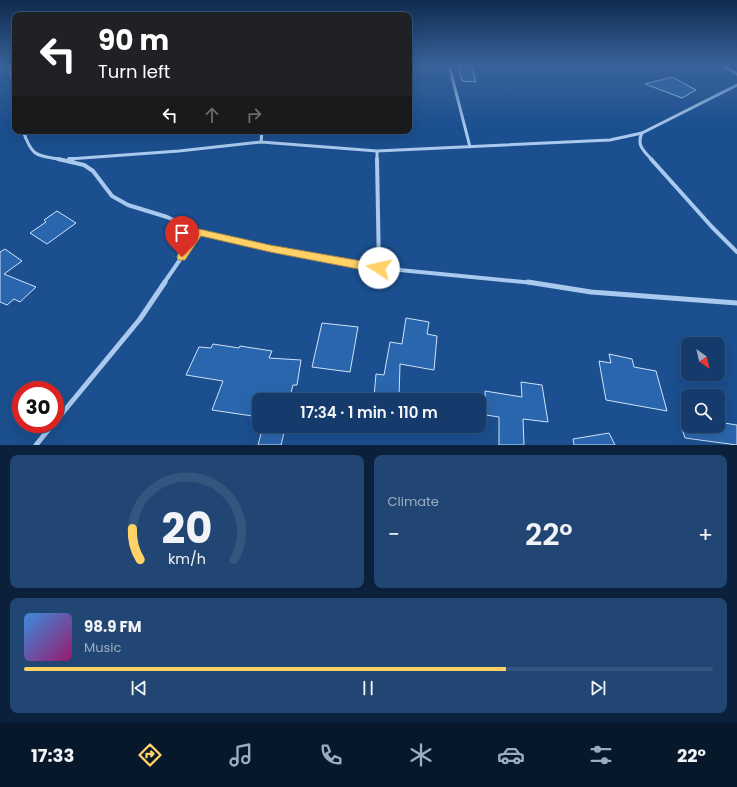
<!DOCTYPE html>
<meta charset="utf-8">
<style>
:root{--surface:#143b6b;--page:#214673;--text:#f1f3f6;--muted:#9dadc1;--line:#33557e;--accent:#ffd166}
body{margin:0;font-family:Poppins,sans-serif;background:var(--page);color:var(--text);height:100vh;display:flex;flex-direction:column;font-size:15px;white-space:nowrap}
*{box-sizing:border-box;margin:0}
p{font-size:13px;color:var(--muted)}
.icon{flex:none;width:22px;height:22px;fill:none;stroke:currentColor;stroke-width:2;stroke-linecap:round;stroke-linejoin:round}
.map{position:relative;height:445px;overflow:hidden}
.drawer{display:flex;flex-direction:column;gap:10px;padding:10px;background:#0b203b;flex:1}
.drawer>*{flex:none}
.guide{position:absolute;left:12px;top:12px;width:400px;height:122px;border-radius:8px;box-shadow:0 4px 16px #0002,0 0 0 1px var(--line);background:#202124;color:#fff;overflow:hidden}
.needle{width:26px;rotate:146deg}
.buttons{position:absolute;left:681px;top:337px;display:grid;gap:8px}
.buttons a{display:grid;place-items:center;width:44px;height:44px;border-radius:8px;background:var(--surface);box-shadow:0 4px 16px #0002,0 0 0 1px var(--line);font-size:20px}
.speed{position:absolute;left:12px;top:381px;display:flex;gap:8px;font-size:20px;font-weight:700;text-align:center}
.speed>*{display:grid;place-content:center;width:52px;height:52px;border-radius:50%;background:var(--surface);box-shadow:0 4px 16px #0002,0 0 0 1px var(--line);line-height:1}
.speed .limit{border:6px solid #d22;background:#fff;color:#111}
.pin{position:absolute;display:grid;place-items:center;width:34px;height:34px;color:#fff;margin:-41px -17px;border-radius:50% 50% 50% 0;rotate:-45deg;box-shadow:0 0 4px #0007}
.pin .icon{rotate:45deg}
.me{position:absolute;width:44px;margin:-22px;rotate:280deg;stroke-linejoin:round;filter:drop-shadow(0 0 3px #0008)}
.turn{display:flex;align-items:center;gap:14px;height:84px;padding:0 20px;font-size:18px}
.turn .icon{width:52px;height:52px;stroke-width:2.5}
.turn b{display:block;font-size:28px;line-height:34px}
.lanes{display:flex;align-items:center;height:38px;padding:0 20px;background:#0003;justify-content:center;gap:20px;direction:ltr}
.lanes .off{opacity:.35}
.big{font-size:30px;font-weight:600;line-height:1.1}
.drawer .widget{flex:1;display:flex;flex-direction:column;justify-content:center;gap:6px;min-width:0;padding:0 14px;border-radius:8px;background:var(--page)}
.drawer .dial{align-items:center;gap:0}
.dial svg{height:104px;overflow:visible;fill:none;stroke:var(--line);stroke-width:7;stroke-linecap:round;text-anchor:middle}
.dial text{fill:var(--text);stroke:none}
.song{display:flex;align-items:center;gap:12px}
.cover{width:48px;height:48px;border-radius:6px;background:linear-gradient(135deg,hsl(210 70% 55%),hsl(320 70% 35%))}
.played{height:4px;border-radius:2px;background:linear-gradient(90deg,var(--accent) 70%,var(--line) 70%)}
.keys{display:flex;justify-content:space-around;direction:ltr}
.heat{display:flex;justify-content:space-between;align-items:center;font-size:22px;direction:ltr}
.drawer .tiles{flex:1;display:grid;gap:10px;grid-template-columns:1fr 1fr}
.widget:last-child{grid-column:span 2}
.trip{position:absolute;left:252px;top:393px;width:234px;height:40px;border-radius:8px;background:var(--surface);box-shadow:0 4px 16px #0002,0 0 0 1px var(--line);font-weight:600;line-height:40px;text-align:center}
.tab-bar{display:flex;height:64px;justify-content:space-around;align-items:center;background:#08182b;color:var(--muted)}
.tab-bar .icon{width:28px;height:28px}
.tab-bar .on{color:var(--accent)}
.tab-bar b{font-size:18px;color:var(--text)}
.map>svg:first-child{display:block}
.building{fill:#2a66ad;stroke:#cfe3fa}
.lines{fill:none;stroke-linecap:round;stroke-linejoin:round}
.street-far2{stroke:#a9c9ee;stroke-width:3}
.street-far1{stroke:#a9c9ee;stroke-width:4}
.street{stroke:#a9c9ee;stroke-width:5}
.route{fill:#ffd166;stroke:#a68842}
</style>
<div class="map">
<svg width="737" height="445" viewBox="0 0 737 445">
<rect width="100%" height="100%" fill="#1b4f8f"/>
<path class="building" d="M458,67H472L476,82L462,81Z
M672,77L696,90L682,98L645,84Z
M57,211L76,223L47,244L30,233L46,222L44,220Z
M5,249L22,261L4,274L36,287L20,302L14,299L7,305L0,302V252Z
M406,318L429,322L427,334L437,336L434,370L400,364L399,398L374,397L376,374L384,375L390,342L402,344Z
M322,323L358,327L350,372L312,367Z
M213,344L239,348L240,346L272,351L269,358L301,360L297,385H293L289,400H259V417L212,410L223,381L186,375L199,347L211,348Z
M609,354L632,359L634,367L656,371L667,411L606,400L599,361L611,363Z
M521,382L542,385L548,422L523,419L524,445H499V417L486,415L485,391L522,397Z
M718,422L737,425V445L685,438L681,426H718Z
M263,426L285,429L281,445H258Z
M609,433L615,445H574L573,439Z"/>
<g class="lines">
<path class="street-far2" d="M10,65L15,95
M449,65L470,147
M722,65L737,74
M23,131C33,159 37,155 64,160
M642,133C636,145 644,151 652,160
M261,142L262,131
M377,151V160
M69,159L179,151L261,142L377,151L610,140L642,133L737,85"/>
<path class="street-far1" d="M58,159L84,165L93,171L112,196L128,205L167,217L199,232L270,249L379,268L534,283
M69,159H73
M377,159L379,268
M651,159L712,227L737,252
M164,283L199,232"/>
<path class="street" d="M528,282L591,292L737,303
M55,422L140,319L165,282
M36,445L53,424"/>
</g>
<linearGradient id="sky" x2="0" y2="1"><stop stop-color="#0f2b4f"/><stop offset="0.51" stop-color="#39639b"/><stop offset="1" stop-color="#39639b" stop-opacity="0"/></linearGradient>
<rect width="737" height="128" fill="url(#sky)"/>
<path class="route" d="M199,229L270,245L379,264L384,268L379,273L270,252L201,236L185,260H178L177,257L178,254L195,230Z"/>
</svg>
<div class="buttons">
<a><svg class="needle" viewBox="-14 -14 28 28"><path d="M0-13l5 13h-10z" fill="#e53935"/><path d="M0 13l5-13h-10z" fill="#9dadc1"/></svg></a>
<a><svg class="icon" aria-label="search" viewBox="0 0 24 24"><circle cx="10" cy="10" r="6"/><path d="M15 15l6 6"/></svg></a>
</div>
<div class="speed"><div class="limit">30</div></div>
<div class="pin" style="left:182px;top:257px;background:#d93025"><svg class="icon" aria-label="arrive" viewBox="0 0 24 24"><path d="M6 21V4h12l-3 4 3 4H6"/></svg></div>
<svg class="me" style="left:379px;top:268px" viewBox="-20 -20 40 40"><circle r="19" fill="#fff"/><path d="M0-13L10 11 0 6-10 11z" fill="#ffd166"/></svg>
<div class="trip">17:34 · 1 min · 110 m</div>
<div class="guide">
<div class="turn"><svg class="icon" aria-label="left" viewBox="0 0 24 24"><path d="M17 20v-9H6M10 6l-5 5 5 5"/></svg><div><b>90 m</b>Turn left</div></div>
<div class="lanes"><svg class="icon" aria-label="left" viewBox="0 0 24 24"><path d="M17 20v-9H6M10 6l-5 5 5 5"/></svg><svg class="icon off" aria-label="ahead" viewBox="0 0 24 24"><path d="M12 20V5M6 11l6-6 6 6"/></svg><svg class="icon off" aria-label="right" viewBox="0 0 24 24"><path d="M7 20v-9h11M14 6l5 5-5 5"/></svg></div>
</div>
</div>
<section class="drawer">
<div class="tiles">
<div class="widget dial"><svg viewBox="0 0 100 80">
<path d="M14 69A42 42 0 1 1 86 69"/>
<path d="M14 69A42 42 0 0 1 8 45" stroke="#ffd166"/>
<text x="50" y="56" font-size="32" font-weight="700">20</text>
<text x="50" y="72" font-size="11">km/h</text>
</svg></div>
<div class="widget"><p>Climate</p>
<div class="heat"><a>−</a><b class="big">22°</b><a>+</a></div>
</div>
<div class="widget">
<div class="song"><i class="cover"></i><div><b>98.9 FM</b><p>Music</p></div></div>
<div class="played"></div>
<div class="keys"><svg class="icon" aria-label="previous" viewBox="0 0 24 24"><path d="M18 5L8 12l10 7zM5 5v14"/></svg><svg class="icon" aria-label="pause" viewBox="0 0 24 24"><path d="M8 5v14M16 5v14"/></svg><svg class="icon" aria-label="next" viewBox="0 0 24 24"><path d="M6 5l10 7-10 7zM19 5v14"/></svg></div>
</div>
</div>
</section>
<nav class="tab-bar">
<b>17:33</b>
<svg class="icon on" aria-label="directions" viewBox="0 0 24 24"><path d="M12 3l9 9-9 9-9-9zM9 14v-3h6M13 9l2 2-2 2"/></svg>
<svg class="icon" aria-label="music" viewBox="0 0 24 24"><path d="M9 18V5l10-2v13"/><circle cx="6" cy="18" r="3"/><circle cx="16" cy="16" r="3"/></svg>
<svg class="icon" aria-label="phone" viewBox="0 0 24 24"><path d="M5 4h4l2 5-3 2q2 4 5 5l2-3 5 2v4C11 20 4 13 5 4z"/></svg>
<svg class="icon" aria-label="climate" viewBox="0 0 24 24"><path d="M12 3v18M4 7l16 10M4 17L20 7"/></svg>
<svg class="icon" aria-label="car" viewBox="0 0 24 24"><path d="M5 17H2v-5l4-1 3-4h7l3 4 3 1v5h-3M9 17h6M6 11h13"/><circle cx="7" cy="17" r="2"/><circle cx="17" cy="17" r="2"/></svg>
<svg class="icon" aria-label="filters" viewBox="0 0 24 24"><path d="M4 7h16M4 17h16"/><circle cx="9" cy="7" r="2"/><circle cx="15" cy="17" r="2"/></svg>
<b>22°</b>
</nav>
